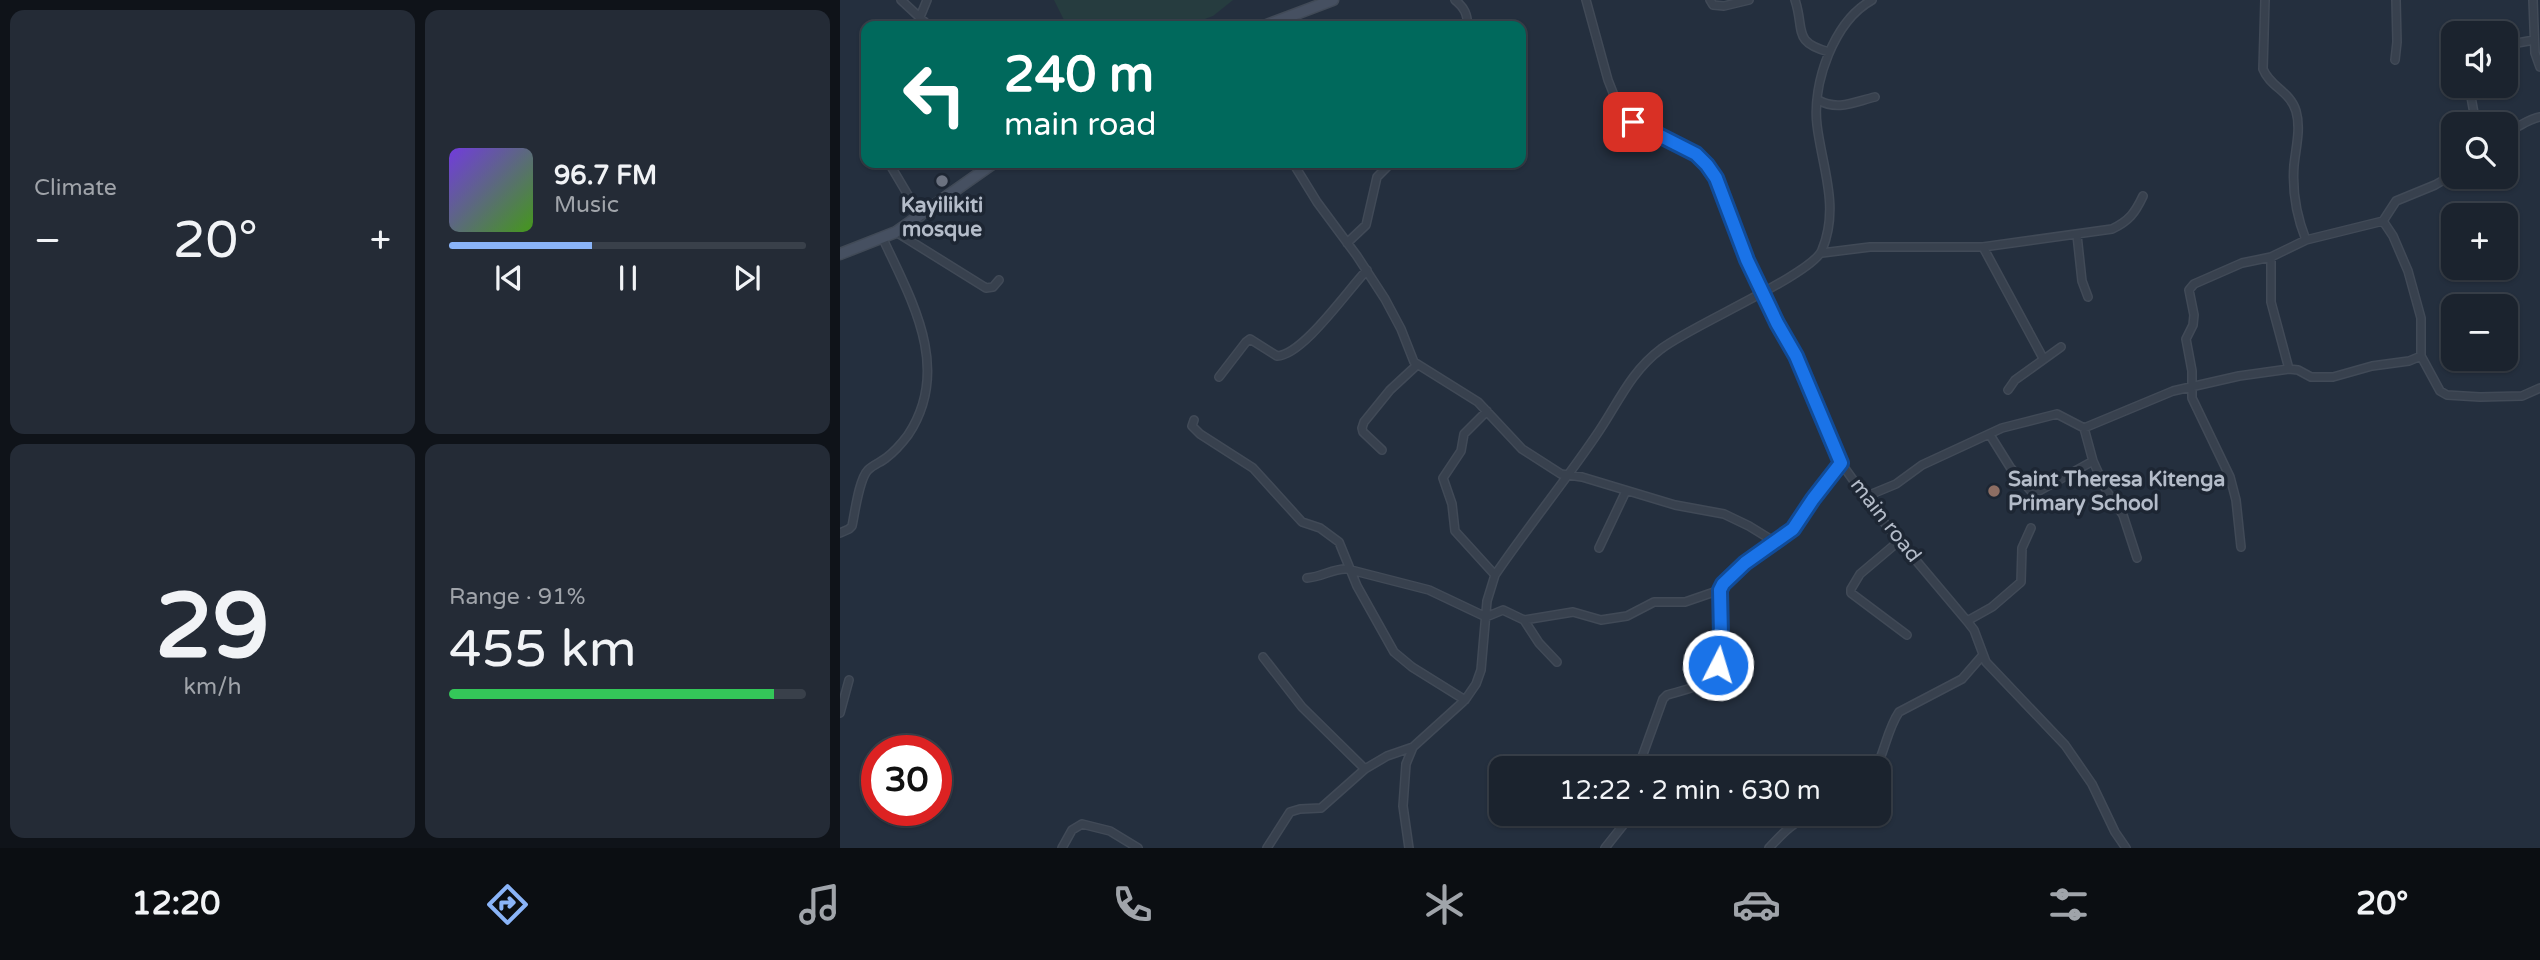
<!DOCTYPE html>
<meta charset="utf-8">
<style>
:root{--surface:#1b232e;--page:#242b36;--text:#f1f3f6;--muted:#a0a4aa;--line:#39404a;--accent:#8ab4f8}
body{margin:0;font-family:"Varela Round",sans-serif;background:var(--page);color:var(--text);height:100vh;display:flex;flex-direction:column;font-size:26px;white-space:nowrap}
*{box-sizing:border-box;margin:0}
p{font-size:23px;color:var(--muted)}
.icon{flex:none;width:38px;height:38px;fill:none;stroke:currentColor;stroke-width:2;stroke-linecap:round;stroke-linejoin:round}
.map{position:relative;flex:1;overflow:hidden}
.details{display:flex;flex-direction:column;gap:10px;padding:10px;background:#0f1319;width:840px}
.details>*{flex:none}
.guide{position:absolute;left:21px;top:21px;width:665px;height:147px;border-radius:14px;box-shadow:0 2px 5px #0004,0 0 0 2px var(--line);background:#00695c;color:#fff;overflow:hidden}
.tools{position:absolute;left:1601px;top:21px;display:grid;gap:14px}
.tools a{display:grid;place-items:center;width:77px;height:77px;border-radius:14px;background:var(--surface);box-shadow:0 2px 5px #0004,0 0 0 2px var(--line);font-size:35px}
.speed{position:absolute;left:21px;top:735px;display:flex;gap:14px;font-size:35px;font-weight:700;text-align:center}
.speed>*{display:grid;place-content:center;width:91px;height:91px;border-radius:50%;background:var(--surface);box-shadow:0 2px 5px #0004,0 0 0 2px var(--line);line-height:1}
.speed .limit{border:10px solid #d22;background:#fff;color:#111}
.pin{position:absolute;display:grid;place-items:center;width:60px;height:60px;color:#fff;margin:-30px;border-radius:14px;box-shadow:0 4px 10px #0006}
.me{position:absolute;width:77px;margin:-38px;rotate:5deg;stroke-linejoin:round;filter:drop-shadow(0 0 5px #0008)}
.turn{display:flex;align-items:center;gap:24px;height:147px;padding:0 28px;font-size:32px}
.turn .icon{width:91px;height:91px;stroke-width:2.5}
.turn b{display:block;font-size:49px;line-height:60px}
.big{font-size:52px;font-weight:600;line-height:1.1}
.details .card{flex:1;display:flex;flex-direction:column;justify-content:center;gap:10px;min-width:0;padding:0 24px;border-radius:14px;background:var(--page)}
.details .dial{align-items:center;gap:0}
.dial b{font-size:91px;line-height:1}
.song{display:flex;align-items:center;gap:21px}
.cover{width:84px;height:84px;border-radius:10px;background:linear-gradient(135deg,hsl(260 70% 55%),hsl(100 70% 35%))}
.played{height:7px;border-radius:4px;background:linear-gradient(90deg,var(--accent) 40%,var(--line) 40%)}
.keys{display:flex;justify-content:space-around;direction:ltr}
.heat{display:flex;justify-content:space-between;align-items:center;font-size:38px;direction:ltr}
.charge{height:10px;border-radius:5px;background:linear-gradient(90deg,#34c759 91%,var(--line) 0)}
.details .tiles{flex:1;display:grid;gap:10px;grid-template-columns:repeat(2,1fr)}
.trip{position:absolute;left:649px;top:756px;width:402px;height:70px;border-radius:14px;background:var(--surface);box-shadow:0 2px 5px #0004,0 0 0 2px var(--line);font-weight:600;line-height:70px;text-align:center}
.tab-bar{display:flex;height:112px;justify-content:space-around;align-items:center;background:#0b0e12;color:var(--muted)}
.tab-bar .icon{width:49px;height:49px}
.tab-bar .current{color:var(--accent)}
.tab-bar b{font-size:32px;color:var(--text)}
main{display:flex;flex:1;min-height:0}
.map>svg:first-child{display:block}
.green{fill:#263c3f}
.lines{fill:none;stroke-linecap:round;stroke-linejoin:round}
.minor-casing{stroke:#414a57;stroke-width:10}
.secondary-casing{stroke:#414a57;stroke-width:13}
.minor{stroke:#38414e;stroke-width:7}
.secondary{stroke:#465061;stroke-width:10}
.route-casing{stroke:#114b97;stroke-width:18}
.route{stroke:#1a73e8;stroke-width:12}
.worship-dot{fill:#6b7280;stroke:#1d2633;stroke-width:2.5}
.education-dot{fill:#8d6e63;stroke:#1d2633;stroke-width:2.5}
.labels{text-anchor:middle;stroke-width:7;stroke-linejoin:round;paint-order:stroke}
.poi-label{font-size:21px;font-weight:bold;fill:#b4bcc9;stroke:#1d2633}
.street-label{font-size:21px;fill:#b4bcc9;stroke:#1d2633}
</style>
<main>
<section class="details">
<div class="tiles">
<div class="card"><p>Climate</p>
<div class="heat"><a>−</a><b class="big">20°</b><a>+</a></div>
</div>
<div class="card">
<div class="song"><i class="cover"></i><div><b>96.7 FM</b><p>Music</p></div></div>
<div class="played"></div>
<div class="keys"><svg class="icon" aria-label="previous" viewBox="0 0 24 24"><path d="M18 5L8 12l10 7zM5 5v14"/></svg><svg class="icon" aria-label="pause" viewBox="0 0 24 24"><path d="M8 5v14M16 5v14"/></svg><svg class="icon" aria-label="next" viewBox="0 0 24 24"><path d="M6 5l10 7-10 7zM19 5v14"/></svg></div>
</div>
<div class="card dial"><b>29</b><p>km/h</p></div>
<div class="card"><p>Range · 91%</p><b class="big">455 km</b><div class="charge"></div></div>
</div>
</section>
<div class="map">
<svg width="1700" height="848" viewBox="0 0 1700 848">
<rect width="100%" height="100%" fill="#242f3e"/>
<path class="green" d="M214,0H393L373,16L346,26H227Z"/>
<g class="lines">
<defs>
<path id="minor" d="M61,0L89,26
M615,0C625,8 627,14 628,26
M746,0L768,80L781,113L793,122L839,144L867,165L876,179L907,260L967,379L1001,463L1042,520L1127,621L1134,630L1146,662L1225,745L1252,784L1275,832L1286,848
M870,0L873,5L884,6L909,0
M955,0C965,30 952,42 989,52
M1425,0L1423,69C1430,87 1450,91 1456,111C1461,128 1456,147 1454,165C1452,191 1456,215 1466,240
M1693,0L1695,53L1700,67
M80,17L87,0
M1666,45L1694,40
M1555,60L1557,42L1556,0
M1629,86L1636,124
M978,100C998,111 1014,102 1035,97
M1666,132C1678,128 1688,119 1700,117
M49,163L81,217
M453,163L477,202L517,256L545,299L561,329L574,362L638,402L682,449L721,474L742,477L835,505L884,514L909,526L935,542L953,529L1001,463
M1543,221L1556,201L1595,185L1614,174
M56,232L146,288L153,287L159,280
M1237,235L1242,281L1248,297
M507,243L526,225L537,177L551,163
M1143,247L1203,358
M982,253L1030,247H1143L1272,229C1289,221 1295,213 1303,196
M1431,257V302L1449,369
M379,377L406,342L410,339L437,356C463,355 507,291 527,270
M1168,390L1175,380L1221,347
M647,411L624,434L621,451L603,478L612,504L615,531L655,575
M354,420L352,426L360,434L413,468L462,522L480,528L499,542L517,586L554,652L572,667L625,700
M1244,428L1333,391L1399,376L1449,369L1458,370L1471,377H1493L1532,366L1569,361L1581,356
M1150,435L1170,467L1190,490L1199,491L1253,461
M542,450L523,432L522,428L524,422L550,390L577,365
M1027,496L1056,484L1082,465L1162,428L1217,414L1244,428L1253,461L1266,490L1283,515L1297,558
M0,533L9,529L12,526C15,512 19,479 28,470C33,465 41,462 46,458C54,452 62,443 68,435C112,369 72,301 43,239
M1059,541L1020,574L1011,589V593L1067,635
M1401,547L1396,500L1390,477L1352,398V371L1346,339L1353,325L1354,315L1349,290L1354,284L1402,263L1431,257L1466,240L1543,221L1553,236L1568,271L1581,318V356L1600,391L1607,395L1640,397L1682,396L1700,388
M759,548L786,491
M467,578C483,577 493,568 507,569L589,590L646,617L663,610L684,620L733,612L761,620L787,616L814,602H845L880,590
M684,620L699,643L717,662
M1127,621L1152,607L1181,582L1182,548L1191,528
M423,657L462,707L525,769
M0,713L9,680
M798,768L823,699L827,695C840,691 856,688 868,681C884,671 882,630 880,614C880,605 878,595 881,587C889,570 919,552 935,542
M1036,768C1045,750 1048,728 1059,712L1122,679L1142,656
M222,848L232,830L242,824L270,831L298,848
M427,848L450,812L460,809L481,808L525,769L547,756L573,747
M569,848L563,806L566,764L573,747L625,700L636,684L641,670L647,601L655,575C687,528 723,484 755,437C777,406 789,373 821,349C850,326 973,274 982,250C1000,207 982,167 977,125C972,83 994,21 1032,0
M765,848L792,814
M929,848C940,836 957,817 974,816C986,815 996,817 1008,814"/>
<path id="secondary" d="M424,26L493,0
M0,254L56,232L154,163"/>
</defs>
<use href="#minor" class="minor-casing"/>
<use href="#secondary" class="secondary-casing"/>
<use href="#minor" class="minor"/>
<use href="#secondary" class="secondary"/>
</g>
<g class="lines">
<defs>
<path id="route" d="M793,122L856,154L867,165L876,178L907,260L937,323L956,356L1001,463L973,499L953,529L905,563L883,584L880,590L881,636L878,665"/>
</defs>
<use href="#route" class="route-casing"/>
<use href="#route" class="route"/>
</g>
<circle class="worship-dot" cx="102" cy="181" r="7"/>
<circle class="education-dot" cx="1154" cy="491" r="7"/>
<g class="labels">
<g class="poi-label">
<text x="102" y="212">Kayilikiti<tspan x="102" dy="24">mosque</tspan></text>
<text x="1168" y="486" text-anchor="start">Saint Theresa Kitenga<tspan x="1168" dy="24">Primary School</tspan></text>
</g>
<g class="street-label">
<text transform="translate(1046 520) rotate(52)" y="7">main road</text>
</g>
</g>
</svg>
<div class="tools">
<a><svg class="icon" aria-label="sound" viewBox="0 0 24 24"><path d="M4 9h4l5-4v14l-5-4H4zM17 9q2 3 0 6"/></svg></a>
<a><svg class="icon" aria-label="search" viewBox="0 0 24 24"><circle cx="10" cy="10" r="6"/><path d="M15 15l6 6"/></svg></a>
<a>+</a>
<a>−</a>
</div>
<div class="speed"><div class="limit">30</div></div>
<div class="pin" style="left:793px;top:122px;background:#d93025"><svg class="icon" aria-label="arrive" viewBox="0 0 24 24"><path d="M6 21V4h12l-3 4 3 4H6"/></svg></div>
<svg class="me" style="left:878px;top:665px" viewBox="-20 -20 40 40"><circle r="17" fill="#1a73e8" stroke="#fff" stroke-width="3"/><path d="M0-11L8 9 0 5-8 9z" fill="#fff"/></svg>
<div class="trip">12:22 · 2 min · 630 m</div>
<div class="guide">
<div class="turn"><svg class="icon" aria-label="left" viewBox="0 0 24 24"><path d="M17 20v-9H6M10 6l-5 5 5 5"/></svg><div><b>240 m</b>main road</div></div>
</div>
</div>
</main>
<nav class="tab-bar">
<b>12:20</b>
<svg class="icon current" aria-label="directions" viewBox="0 0 24 24"><path d="M12 3l9 9-9 9-9-9zM9 14v-3h6M13 9l2 2-2 2"/></svg>
<svg class="icon" aria-label="music" viewBox="0 0 24 24"><path d="M9 18V5l10-2v13"/><circle cx="6" cy="18" r="3"/><circle cx="16" cy="16" r="3"/></svg>
<svg class="icon" aria-label="phone" viewBox="0 0 24 24"><path d="M5 4h4l2 5-3 2q2 4 5 5l2-3 5 2v4C11 20 4 13 5 4z"/></svg>
<svg class="icon" aria-label="climate" viewBox="0 0 24 24"><path d="M12 3v18M4 7l16 10M4 17L20 7"/></svg>
<svg class="icon" aria-label="car" viewBox="0 0 24 24"><path d="M5 17H2v-5l4-1 3-4h7l3 4 3 1v5h-3M9 17h6M6 11h13"/><circle cx="7" cy="17" r="2"/><circle cx="17" cy="17" r="2"/></svg>
<svg class="icon" aria-label="filters" viewBox="0 0 24 24"><path d="M4 7h16M4 17h16"/><circle cx="9" cy="7" r="2"/><circle cx="15" cy="17" r="2"/></svg>
<b>20°</b>
</nav>
